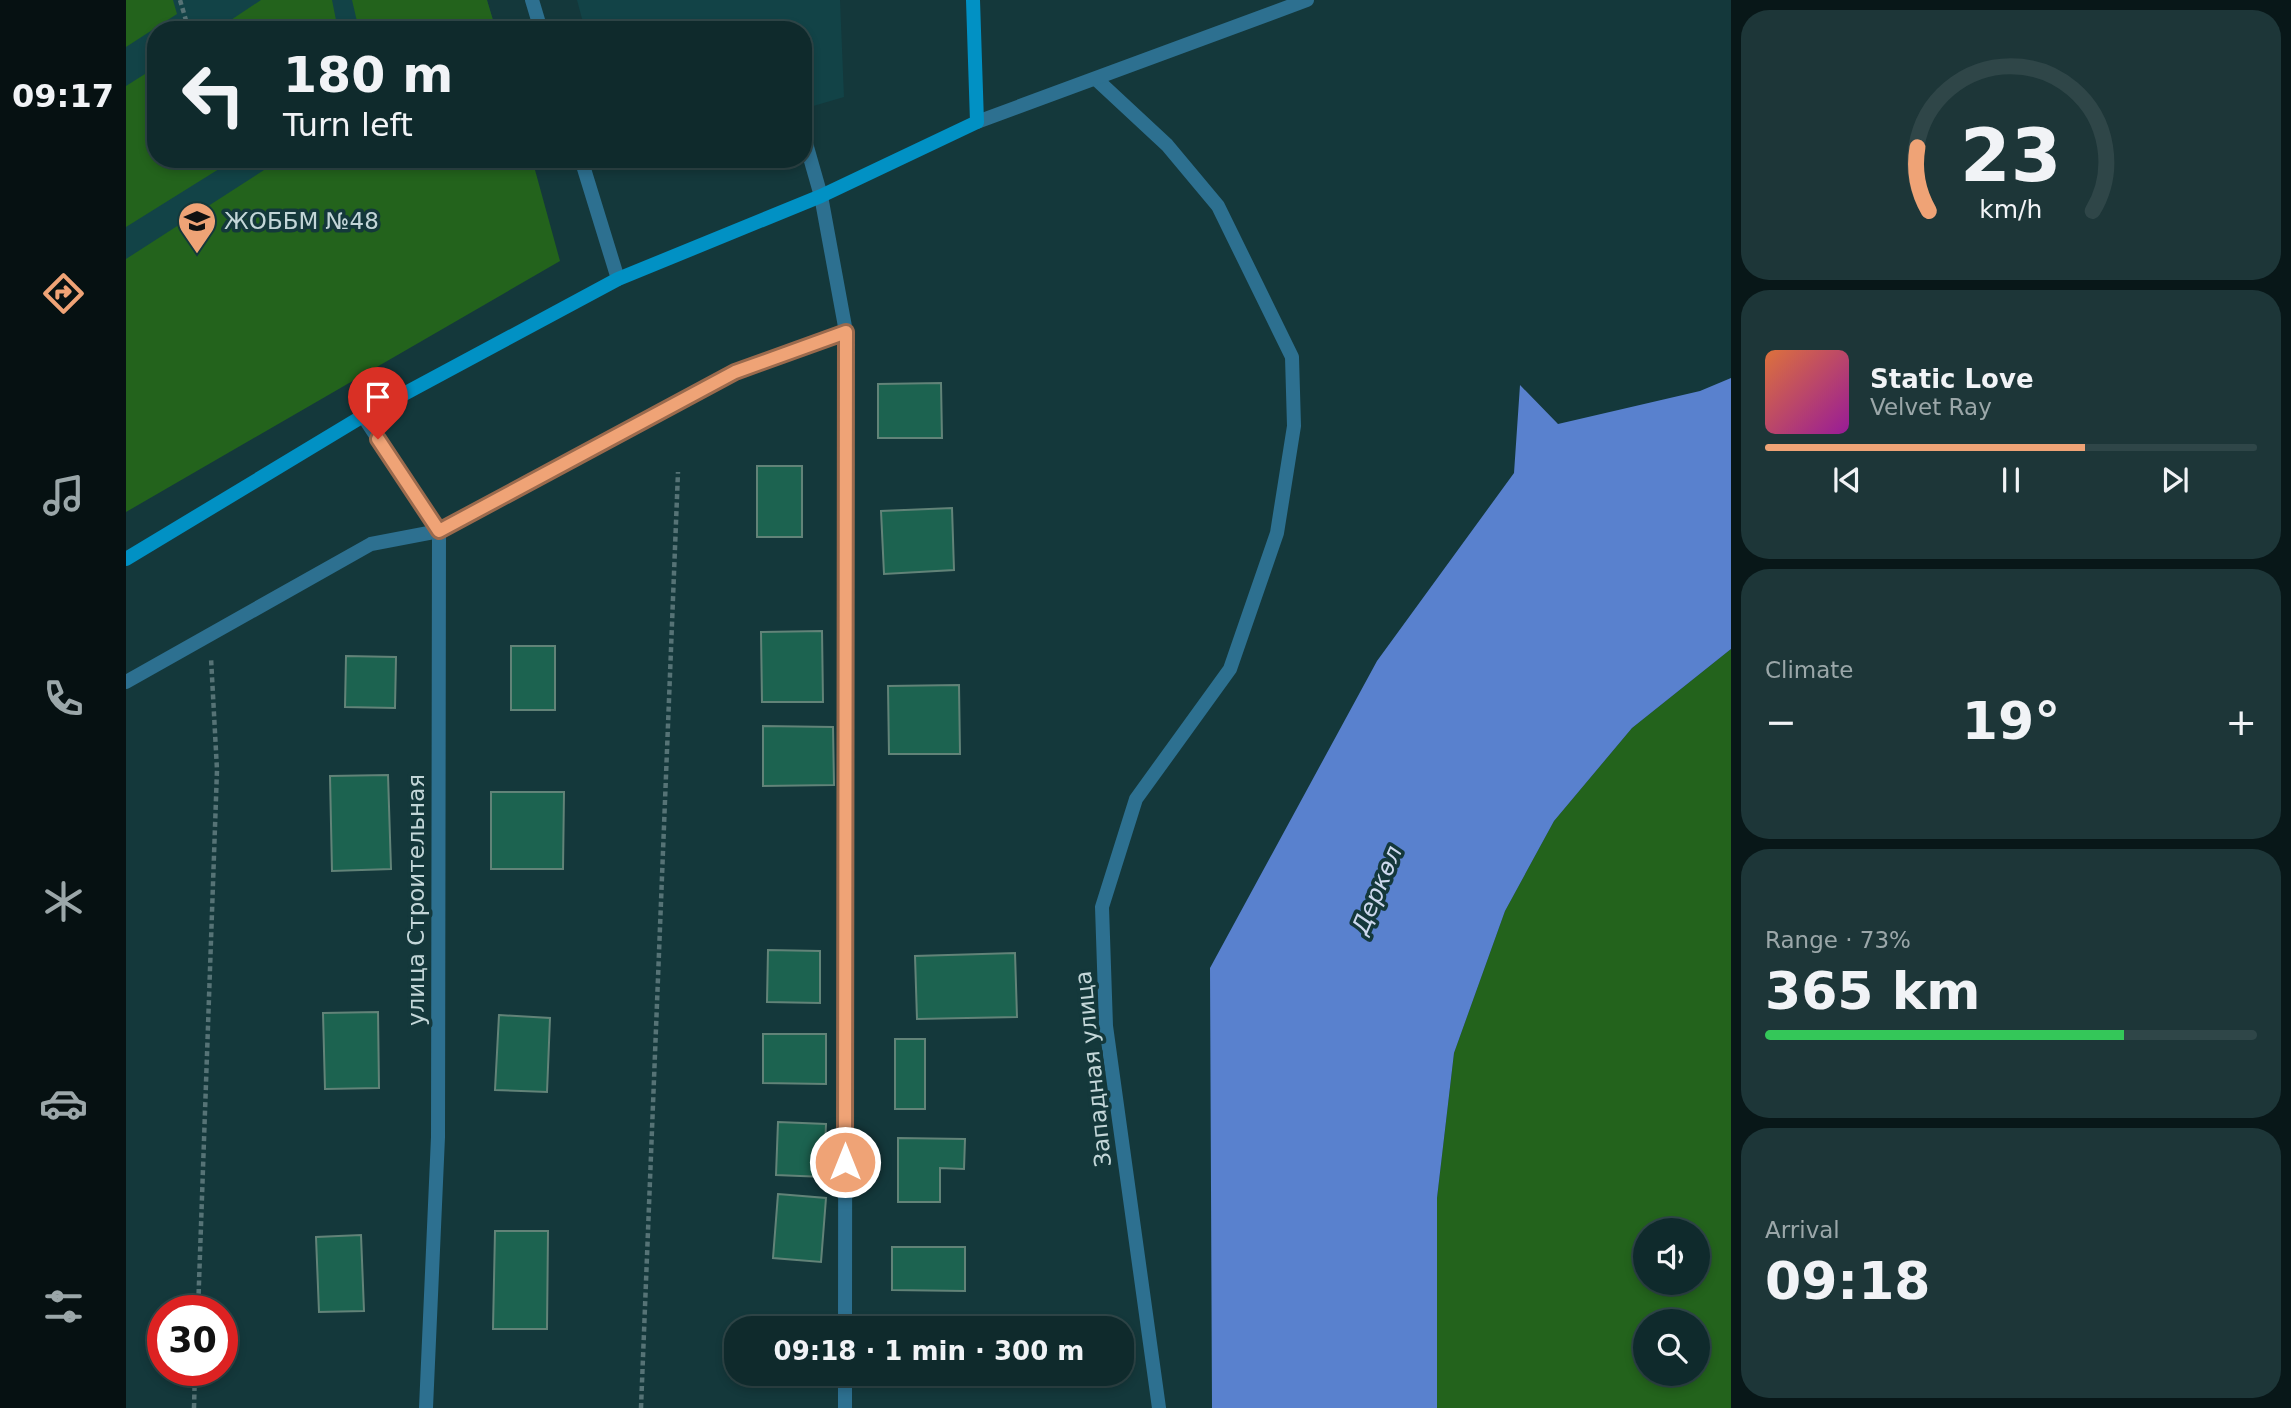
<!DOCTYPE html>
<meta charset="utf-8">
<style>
:root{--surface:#0f2a2c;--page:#1d3638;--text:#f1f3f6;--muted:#9ba7a9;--line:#2f4648;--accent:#efa376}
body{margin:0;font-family:"DejaVu Sans",sans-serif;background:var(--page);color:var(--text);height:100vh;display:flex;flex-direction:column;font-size:26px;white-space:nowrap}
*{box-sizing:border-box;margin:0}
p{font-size:23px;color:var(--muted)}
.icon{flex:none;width:38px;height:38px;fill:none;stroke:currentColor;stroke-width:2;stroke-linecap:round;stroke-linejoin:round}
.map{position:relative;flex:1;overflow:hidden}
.sheet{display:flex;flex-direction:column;gap:10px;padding:10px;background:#081718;width:560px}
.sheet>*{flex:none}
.hud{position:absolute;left:21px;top:21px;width:665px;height:147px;border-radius:28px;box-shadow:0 4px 10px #0003,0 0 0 2px var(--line);background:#0f2a2c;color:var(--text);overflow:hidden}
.fabs{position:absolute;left:1507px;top:1218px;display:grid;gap:14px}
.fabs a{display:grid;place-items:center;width:77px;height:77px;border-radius:50%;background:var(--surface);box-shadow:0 4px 10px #0003,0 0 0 2px var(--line);font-size:35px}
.speed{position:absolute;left:21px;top:1295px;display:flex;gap:14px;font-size:35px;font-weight:700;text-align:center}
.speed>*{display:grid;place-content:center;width:91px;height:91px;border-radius:50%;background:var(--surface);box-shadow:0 4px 10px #0003,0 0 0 2px var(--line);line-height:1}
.speed .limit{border:10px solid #d22;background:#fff;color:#111}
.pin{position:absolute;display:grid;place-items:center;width:60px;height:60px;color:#fff;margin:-72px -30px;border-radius:50% 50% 50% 0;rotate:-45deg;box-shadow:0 0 7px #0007}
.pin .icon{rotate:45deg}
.me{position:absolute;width:77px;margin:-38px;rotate:0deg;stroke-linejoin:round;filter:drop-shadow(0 0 5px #0008)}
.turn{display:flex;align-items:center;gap:24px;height:147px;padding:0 21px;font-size:32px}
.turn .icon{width:91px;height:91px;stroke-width:2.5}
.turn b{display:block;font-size:49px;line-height:60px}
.big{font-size:52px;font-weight:700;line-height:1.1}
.sheet .card{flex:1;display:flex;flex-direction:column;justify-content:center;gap:10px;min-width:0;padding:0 24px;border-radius:28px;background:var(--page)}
.sheet .dial{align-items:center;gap:0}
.dial svg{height:182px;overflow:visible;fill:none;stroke:var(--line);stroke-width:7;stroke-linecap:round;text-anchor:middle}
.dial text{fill:var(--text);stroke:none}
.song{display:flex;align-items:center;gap:21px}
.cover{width:84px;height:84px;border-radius:10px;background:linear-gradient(135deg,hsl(20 70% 55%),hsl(300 70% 35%))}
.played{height:7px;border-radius:4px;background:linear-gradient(90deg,var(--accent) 65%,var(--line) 65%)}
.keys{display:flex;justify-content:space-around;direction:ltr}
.heat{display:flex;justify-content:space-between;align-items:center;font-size:38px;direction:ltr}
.charge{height:10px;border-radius:5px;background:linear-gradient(90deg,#34c759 73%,var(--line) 0)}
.trip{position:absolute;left:598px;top:1316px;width:410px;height:70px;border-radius:28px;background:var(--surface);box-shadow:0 4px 10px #0003,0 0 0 2px var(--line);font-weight:700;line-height:70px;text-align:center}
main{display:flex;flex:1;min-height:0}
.dock{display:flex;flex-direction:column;width:126px;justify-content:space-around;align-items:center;background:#061112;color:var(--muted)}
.dock .icon{width:49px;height:49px}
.dock .selected{color:var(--accent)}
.dock b{font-size:32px;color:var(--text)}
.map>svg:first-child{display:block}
.built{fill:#124347}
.green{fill:#23631c;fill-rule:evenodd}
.water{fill:#5981ce}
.building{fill:#1c6350;stroke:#628378;stroke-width:2}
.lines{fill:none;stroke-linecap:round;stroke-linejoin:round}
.path{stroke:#567376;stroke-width:4.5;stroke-dasharray:5 3.5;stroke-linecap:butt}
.service{stroke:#2d7090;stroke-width:14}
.minor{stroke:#2d7090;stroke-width:14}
.tertiary{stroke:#2d7090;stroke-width:14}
.secondary{stroke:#0191c4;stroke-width:14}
.route-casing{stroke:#9b6a4d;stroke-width:18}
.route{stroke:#efa376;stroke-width:12}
.labels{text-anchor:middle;stroke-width:7;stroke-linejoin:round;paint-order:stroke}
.poi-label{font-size:23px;fill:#c3d6d8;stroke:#14383b;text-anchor:start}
.street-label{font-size:23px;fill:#c3d6d8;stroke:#14383b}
.water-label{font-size:24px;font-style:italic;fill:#cdd8ed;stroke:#14383b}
</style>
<main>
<nav class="dock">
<b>09:17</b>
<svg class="icon selected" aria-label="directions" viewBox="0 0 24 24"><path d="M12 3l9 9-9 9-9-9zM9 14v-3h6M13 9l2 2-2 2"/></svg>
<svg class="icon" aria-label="music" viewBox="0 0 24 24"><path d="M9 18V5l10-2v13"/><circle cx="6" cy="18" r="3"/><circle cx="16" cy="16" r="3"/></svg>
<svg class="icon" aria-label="phone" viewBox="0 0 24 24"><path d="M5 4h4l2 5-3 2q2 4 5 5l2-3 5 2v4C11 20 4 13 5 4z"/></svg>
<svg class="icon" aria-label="climate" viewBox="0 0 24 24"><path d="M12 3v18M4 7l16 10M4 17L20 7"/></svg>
<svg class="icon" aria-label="car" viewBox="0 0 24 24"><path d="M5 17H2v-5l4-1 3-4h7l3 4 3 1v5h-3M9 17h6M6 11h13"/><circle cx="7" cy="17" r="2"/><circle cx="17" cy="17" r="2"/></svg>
<svg class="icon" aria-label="filters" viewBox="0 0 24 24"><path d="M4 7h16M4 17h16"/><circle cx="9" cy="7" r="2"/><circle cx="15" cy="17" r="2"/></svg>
</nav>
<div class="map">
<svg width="1605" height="1408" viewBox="0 0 1605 1408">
<rect width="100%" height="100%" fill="#14383b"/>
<path class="built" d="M0,0H361L370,30H30V159H286L0,351Z
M451,0H714L718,97L677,109V30H459Z"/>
<path class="green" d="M0,0H47L51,14L0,47Z
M135,0H206L212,30H90Z
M226,0H361L370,30H233Z
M30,67V159H109L0,227V86Z
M155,159H406L434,261L0,512V259Z
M1605,649V1408H1311V1198L1328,1053L1379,911L1428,821L1506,728ZM1519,1230H1572V1283H1519ZM1519,1321H1572V1374H1519Z"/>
<path class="water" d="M1605,378V649L1506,728L1428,821L1379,911L1328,1053L1311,1198V1408H1086L1084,968L1251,661L1388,473L1394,385L1432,424L1574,391Z"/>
<path class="building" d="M815,383L816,438H752V384Z
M631,466H676V537H631Z
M826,508L828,570L758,574L755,511Z
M696,631L697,702H636L635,632Z
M385,646H429V710H385Z
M220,656L270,657L269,708L219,707Z
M833,685L834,754H763L762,686Z
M637,726L707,727L708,785L637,786Z
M262,775L265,869L206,871L204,776Z
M365,792H438L437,869H365Z
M642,950L694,951V1003L641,1002Z
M889,953L891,1017L791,1019L789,956Z
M252,1012L253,1088L199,1089L197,1013Z
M373,1015L424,1018L421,1092L369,1090Z
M637,1034H700V1084L637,1083Z
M769,1039H799V1109H769Z
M652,1122L700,1124L698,1177L650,1175Z
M772,1138L839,1139L838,1169L814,1168V1202H772Z
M652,1194L700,1198L695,1262L647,1258Z
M369,1231H422L421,1329H367Z
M235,1235L238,1311L193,1312L190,1237Z
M766,1247H839V1291L766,1290Z
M698,1320V1328H641V1321Z"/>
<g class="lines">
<path class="path" d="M54,0L62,27
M72,1311L91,770L85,658
M68,1408L69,1370
M515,1408L552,472"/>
<path class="service" d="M677,133L695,196
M0,682L245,544L313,531L609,372L720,332"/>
<path class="minor" d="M406,0L415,30
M970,79L1041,145L1092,206L1166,357L1168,426L1151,533L1104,669L1010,799L976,907L980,1026L1033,1408
M455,159L492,279
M695,196L720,332L719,1328
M237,416L313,531L312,1137L300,1408
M719,1408V1374"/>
<path class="tertiary" d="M851,122L1181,0"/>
<path class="secondary" d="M0,559L237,416L492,279L695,196L851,122L847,0"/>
</g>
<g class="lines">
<defs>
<path id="route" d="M252,439L313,531L609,372L720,332L719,1162"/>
</defs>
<use href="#route" class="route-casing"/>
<use href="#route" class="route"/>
</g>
<defs>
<symbol id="school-pin" viewBox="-11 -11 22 30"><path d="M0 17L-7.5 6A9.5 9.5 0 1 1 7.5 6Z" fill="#efa376" stroke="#14383b"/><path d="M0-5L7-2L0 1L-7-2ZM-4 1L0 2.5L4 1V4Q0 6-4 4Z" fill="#111"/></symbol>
</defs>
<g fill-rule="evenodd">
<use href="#school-pin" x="49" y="199" width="44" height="60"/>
</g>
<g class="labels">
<g class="poi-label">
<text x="98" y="229">ЖОББМ №48</text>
</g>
<g class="street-label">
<text transform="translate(290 900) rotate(-90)" y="8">улица Строительная</text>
<text transform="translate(967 1069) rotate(-96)" y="8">Западная улица</text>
</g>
<g class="water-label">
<text transform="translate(1251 890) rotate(-67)" y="8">Деркөл</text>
</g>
</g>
</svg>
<div class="fabs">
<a><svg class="icon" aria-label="sound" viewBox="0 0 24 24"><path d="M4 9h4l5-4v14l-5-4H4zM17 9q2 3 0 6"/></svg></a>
<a><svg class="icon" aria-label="search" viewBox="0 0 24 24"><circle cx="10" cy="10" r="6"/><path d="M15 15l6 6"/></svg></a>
</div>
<div class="speed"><div class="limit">30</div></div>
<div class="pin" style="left:252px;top:439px;background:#d93025"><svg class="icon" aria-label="arrive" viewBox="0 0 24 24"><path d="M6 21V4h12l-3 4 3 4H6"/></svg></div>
<svg class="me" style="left:719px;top:1162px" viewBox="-20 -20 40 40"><circle r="17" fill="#efa376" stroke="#fff" stroke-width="3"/><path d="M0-11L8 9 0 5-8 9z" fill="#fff"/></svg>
<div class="trip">09:18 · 1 min · 300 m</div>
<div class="hud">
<div class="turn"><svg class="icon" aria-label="left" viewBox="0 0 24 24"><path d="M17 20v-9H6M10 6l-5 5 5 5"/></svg><div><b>180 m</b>Turn left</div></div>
</div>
</div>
<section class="sheet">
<div class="card dial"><svg viewBox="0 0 100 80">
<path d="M14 69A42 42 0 1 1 86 69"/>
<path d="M14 69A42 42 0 0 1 9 41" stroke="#efa376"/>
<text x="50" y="56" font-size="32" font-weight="700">23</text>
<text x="50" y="72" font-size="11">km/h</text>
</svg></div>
<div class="card">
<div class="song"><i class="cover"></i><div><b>Static Love</b><p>Velvet Ray</p></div></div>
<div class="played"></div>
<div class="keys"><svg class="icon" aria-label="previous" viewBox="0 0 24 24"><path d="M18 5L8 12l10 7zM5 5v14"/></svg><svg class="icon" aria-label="pause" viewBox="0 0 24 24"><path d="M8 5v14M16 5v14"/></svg><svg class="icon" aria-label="next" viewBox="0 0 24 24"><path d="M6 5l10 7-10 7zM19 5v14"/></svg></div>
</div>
<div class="card"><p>Climate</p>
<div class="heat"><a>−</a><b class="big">19°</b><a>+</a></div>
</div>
<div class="card"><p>Range · 73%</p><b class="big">365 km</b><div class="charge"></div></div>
<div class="card"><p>Arrival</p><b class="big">09:18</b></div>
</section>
</main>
